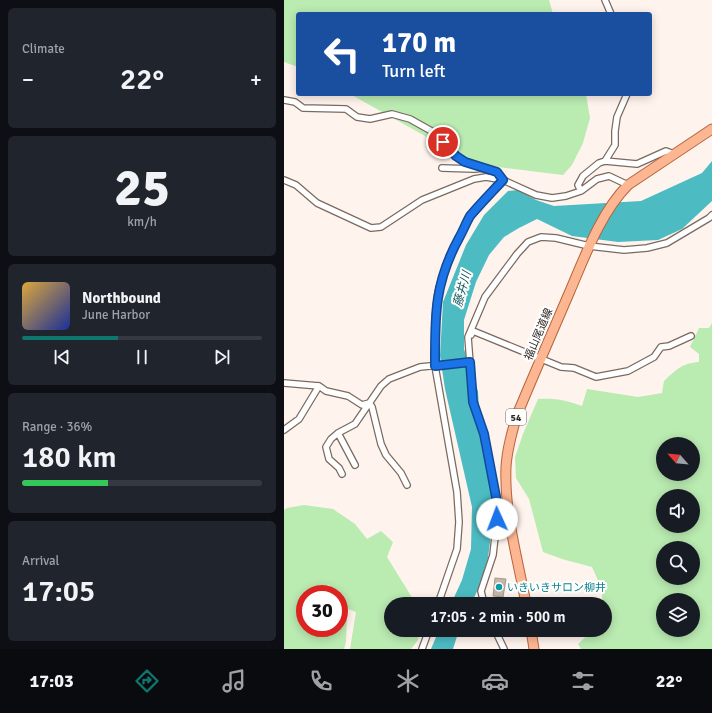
<!DOCTYPE html>
<meta charset="utf-8">
<style>
:root{--surface:#171b24;--page:#20242c;--text:#f1f3f6;--muted:#9ea1a6;--line:#363941;--accent:#0f766e}
body{margin:0;font-family:Signika,"Noto Sans JP",sans-serif;background:var(--page);color:var(--text);height:100vh;display:flex;flex-direction:column;font-size:15px;white-space:nowrap}
*{box-sizing:border-box;margin:0}
p{font-size:13px;color:var(--muted)}
.icon{flex:none;width:22px;height:22px;fill:none;stroke:currentColor;stroke-width:2;stroke-linecap:round;stroke-linejoin:round}
.map{position:relative;flex:1;overflow:hidden}
.details{display:flex;flex-direction:column;gap:8px;padding:8px;background:#0d0f14;width:284px}
.details>*{flex:none}
.hud{position:absolute;left:12px;top:12px;width:356px;height:84px;border-radius:4px;box-shadow:0 2px 10px #0003;background:#1a4fa0;color:#fff;overflow:hidden}
.needle{width:26px;rotate:297deg}
.tools{position:absolute;left:372px;top:437px;display:grid;gap:8px}
.tools a{display:grid;place-items:center;width:44px;height:44px;border-radius:50%;background:var(--surface);box-shadow:0 2px 10px #0003;font-size:20px}
.speed{position:absolute;left:12px;top:585px;display:flex;gap:8px;font-size:20px;font-weight:700;text-align:center}
.speed>*{display:grid;place-content:center;width:52px;height:52px;border-radius:50%;background:var(--surface);box-shadow:0 2px 10px #0003;line-height:1}
.speed .limit{border:6px solid #d22;background:#fff;color:#111}
.pin{position:absolute;display:grid;place-items:center;width:34px;height:34px;color:#fff;margin:-17px;border:2px solid #fff;border-radius:50%;box-shadow:0 1px 4px #0007}
.me{position:absolute;width:44px;margin:-22px;rotate:358deg;stroke-linejoin:round;filter:drop-shadow(0 0 3px #0008)}
.turn{display:flex;align-items:center;gap:14px;height:84px;padding:0 20px;font-size:18px}
.turn .icon{width:52px;height:52px;stroke-width:2.5}
.turn b{display:block;font-size:28px;line-height:34px}
.big{font-size:30px;font-weight:600;line-height:1.1}
.details .tile{flex:1;display:flex;flex-direction:column;justify-content:center;gap:6px;min-width:0;padding:0 14px;border-radius:6px;background:var(--page)}
.details .dial{align-items:center;gap:0}
.dial b{font-size:52px;line-height:1}
.song{display:flex;align-items:center;gap:12px}
.cover{width:48px;height:48px;border-radius:6px;background:linear-gradient(135deg,hsl(40 70% 55%),hsl(230 70% 35%))}
.played{height:4px;border-radius:2px;background:linear-gradient(90deg,var(--accent) 40%,var(--line) 40%)}
.keys{display:flex;justify-content:space-around;direction:ltr}
.heat{display:flex;justify-content:space-between;align-items:center;font-size:22px;direction:ltr}
.charge{height:6px;border-radius:3px;background:linear-gradient(90deg,#34c759 36%,var(--line) 0)}
.trip{position:absolute;left:100px;top:597px;width:228px;height:40px;border-radius:20px;background:var(--surface);box-shadow:0 2px 10px #0003;font-weight:600;line-height:40px;text-align:center}
.tabs{display:flex;height:64px;justify-content:space-around;align-items:center;background:#090b0e;color:var(--muted)}
.tabs .icon{width:28px;height:28px}
.tabs .current{color:var(--accent)}
.tabs b{font-size:18px;color:var(--text)}
main{display:flex;flex:1;min-height:0}
.map>svg:first-child{display:block}
.green{fill:#baebb1;fill-rule:evenodd}
.water{fill:#4cbcc2}
.building{fill:#c4b6a8;stroke:#a6988b}
.lines{fill:none;stroke-linecap:round;stroke-linejoin:round}
.minor-casing{stroke:#7a6a61;stroke-width:8}
.primary-casing{stroke:#b3653d;stroke-width:11}
.minor{stroke:#fff;stroke-width:5.5}
.primary{stroke:#fcb692;stroke-width:9}
.route-casing{stroke:#114b97;stroke-width:10}
.route{stroke:#1a73e8;stroke-width:7}
.culture-dot{fill:#0f9aa8;stroke:#fff;stroke-width:1.5}
.labels{text-anchor:middle;stroke-width:4;stroke-linejoin:round;paint-order:stroke}
.shield{fill:#fff;stroke:#6e6966;stroke-width:1}
.shield-label{font-size:10px;font-weight:bold;fill:#302925}
.street-label{font-size:11px;fill:#302925;stroke:#fff}
.culture-label{font-size:11px;fill:#0d838f;stroke:#fff;text-anchor:start}
.water-label{font-size:12px;font-style:italic;fill:#1e5c5f;stroke:#fff}
</style>
<main>
<section class="details">
<div class="tile"><p>Climate</p>
<div class="heat"><a>−</a><b class="big">22°</b><a>+</a></div>
</div>
<div class="tile dial"><b>25</b><p>km/h</p></div>
<div class="tile">
<div class="song"><i class="cover"></i><div><b>Northbound</b><p>June Harbor</p></div></div>
<div class="played"></div>
<div class="keys"><svg class="icon" aria-label="previous" viewBox="0 0 24 24"><path d="M18 5L8 12l10 7zM5 5v14"/></svg><svg class="icon" aria-label="pause" viewBox="0 0 24 24"><path d="M8 5v14M16 5v14"/></svg><svg class="icon" aria-label="next" viewBox="0 0 24 24"><path d="M6 5l10 7-10 7zM19 5v14"/></svg></div>
</div>
<div class="tile"><p>Range · 36%</p><b class="big">180 km</b><div class="charge"></div></div>
<div class="tile"><p>Arrival</p><b class="big">17:05</b></div>
</section>
<div class="map">
<svg width="428" height="649" viewBox="0 0 428 649">
<rect width="100%" height="100%" fill="#fff3ed"/>
<path class="green" d="M0,0H265L269,14H14V67L0,62Z
M66,94H302L306,118L299,143L288,165L279,175L191,164Z
M428,323V649H297L294,644L309,630H321V604H319L317,587L308,567L278,559L259,552L245,499L232,478L231,457L239,434L254,399C272,398 281,400 298,406L303,389L354,397L378,393L380,381C392,370 398,363 415,362V354L406,347L415,328H425ZM379,444H409V474H379ZM379,496H409V526H379ZM379,548H409V578H379ZM379,600H409V630H379Z
M20,505L49,509L71,524L83,539L97,531L109,542L103,557L132,604H107V630H135L134,640L127,649H66L72,612C62,609 55,605 55,594H51L44,584L36,594H21V628H55V619L63,617L62,642L60,649H0V510L3,508Z"/>
<path class="water" d="M428,161V201L398,229L374,240L334,242L288,236L253,219L235,228L220,237L205,255L192,282L180,320V349L194,391L197,441L208,493V527L204,558L196,585L187,604H167L178,580L187,549L188,507L161,389L156,356L159,302L182,245L200,215L224,191L234,190L252,200L270,206L357,201L418,173Z
M155,630H175L169,649H147Z"/>
<path class="building" d="M211,578L222,579L219,597L209,596Z"/>
<g class="lines">
<defs>
<path id="minor" d="M321,0L327,14
M0,100L11,102L19,108L62,109L73,117L86,119L108,114L126,119L151,133L172,156L181,161L202,168
M321,161L331,145V131L333,117L343,94
M158,168L190,169L202,168L213,172L219,180
M0,180L12,185L33,203L87,228L97,227L138,200L190,179L202,177L219,180L252,195L268,198L282,196L297,191L313,179L325,176L344,185
M297,191L294,185L299,176L315,163L321,161L353,164L382,151L390,154
M187,335L189,331L277,367L290,368L312,377L344,371L370,357L377,347L385,346L407,336
M0,383L35,386L42,391L64,396L78,405L85,403
M85,403L88,407L97,444L102,455L117,473L123,485
M0,430L15,419L35,386
M54,433L71,465
M58,474L55,468L45,459L42,447L47,439L54,433L71,424L97,386L105,379L136,367L186,362
M154,604L173,549L175,522L173,492L151,366V319L154,293L158,278L166,255L186,217L219,180
M200,604L197,591L209,555L213,519V502L200,434L189,402L184,337L201,297L233,254L244,242L257,237L272,238L305,246L340,250L363,248L383,243L425,218L428,215
M211,630L220,649
M138,649L145,630"/>
<path id="primary" d="M242,604C234,559 220,513 222,467C223,449 228,432 233,415C250,374 268,333 286,291C301,256 317,212 344,185L428,129
M247,630L250,649"/>
</defs>
<use href="#minor" class="minor-casing"/>
<use href="#primary" class="primary-casing"/>
<use href="#minor" class="minor"/>
<use href="#primary" class="primary"/>
</g>
<g class="lines">
<defs>
<path id="route" d="M159,142L172,156L181,162L213,172L219,180C208,192 196,204 186,216C182,223 179,231 175,238C150,284 151,316 151,366L186,362L189,402L200,434L213,502V519"/>
</defs>
<use href="#route" class="route-casing"/>
<use href="#route" class="route"/>
</g>
<circle class="culture-dot" cx="215" cy="587" r="4"/>
<g class="labels">
<rect class="shield" x="222" y="409" width="20" height="16" rx="3"/>
<g class="shield-label">
<text x="232" y="421">54</text>
</g>
<g class="street-label">
<text transform="translate(254 334) rotate(-67)" y="4">福山尾道線</text>
</g>
<g class="culture-label">
<text x="223" y="591">いきいきサロン柳井</text>
</g>
<g class="water-label">
<text transform="translate(178 289) rotate(-74)" y="4">藤井川</text>
</g>
</g>
</svg>
<div class="tools">
<a><svg class="needle" viewBox="-14 -14 28 28"><path d="M0-13l5 13h-10z" fill="#e53935"/><path d="M0 13l5-13h-10z" fill="#9ea1a6"/></svg></a>
<a><svg class="icon" aria-label="sound" viewBox="0 0 24 24"><path d="M4 9h4l5-4v14l-5-4H4zM17 9q2 3 0 6"/></svg></a>
<a><svg class="icon" aria-label="search" viewBox="0 0 24 24"><circle cx="10" cy="10" r="6"/><path d="M15 15l6 6"/></svg></a>
<a><svg class="icon" aria-label="layers" viewBox="0 0 24 24"><path d="M12 4l9 5-9 5-9-5zM3 14l9 5 9-5"/></svg></a>
</div>
<div class="speed"><div class="limit">30</div></div>
<div class="pin" style="left:159px;top:142px;background:#d93025"><svg class="icon" aria-label="arrive" viewBox="0 0 24 24"><path d="M6 21V4h12l-3 4 3 4H6"/></svg></div>
<svg class="me" style="left:213px;top:519px" viewBox="-20 -20 40 40"><circle r="19" fill="#fff"/><path d="M0-13L10 11 0 6-10 11z" fill="#1a73e8"/></svg>
<div class="trip">17:05 · 2 min · 500 m</div>
<div class="hud">
<div class="turn"><svg class="icon" aria-label="left" viewBox="0 0 24 24"><path d="M17 20v-9H6M10 6l-5 5 5 5"/></svg><div><b>170 m</b>Turn left</div></div>
</div>
</div>
</main>
<nav class="tabs">
<b>17:03</b>
<svg class="icon current" aria-label="directions" viewBox="0 0 24 24"><path d="M12 3l9 9-9 9-9-9zM9 14v-3h6M13 9l2 2-2 2"/></svg>
<svg class="icon" aria-label="music" viewBox="0 0 24 24"><path d="M9 18V5l10-2v13"/><circle cx="6" cy="18" r="3"/><circle cx="16" cy="16" r="3"/></svg>
<svg class="icon" aria-label="phone" viewBox="0 0 24 24"><path d="M5 4h4l2 5-3 2q2 4 5 5l2-3 5 2v4C11 20 4 13 5 4z"/></svg>
<svg class="icon" aria-label="climate" viewBox="0 0 24 24"><path d="M12 3v18M4 7l16 10M4 17L20 7"/></svg>
<svg class="icon" aria-label="car" viewBox="0 0 24 24"><path d="M5 17H2v-5l4-1 3-4h7l3 4 3 1v5h-3M9 17h6M6 11h13"/><circle cx="7" cy="17" r="2"/><circle cx="17" cy="17" r="2"/></svg>
<svg class="icon" aria-label="filters" viewBox="0 0 24 24"><path d="M4 7h16M4 17h16"/><circle cx="9" cy="7" r="2"/><circle cx="15" cy="17" r="2"/></svg>
<b>22°</b>
</nav>
